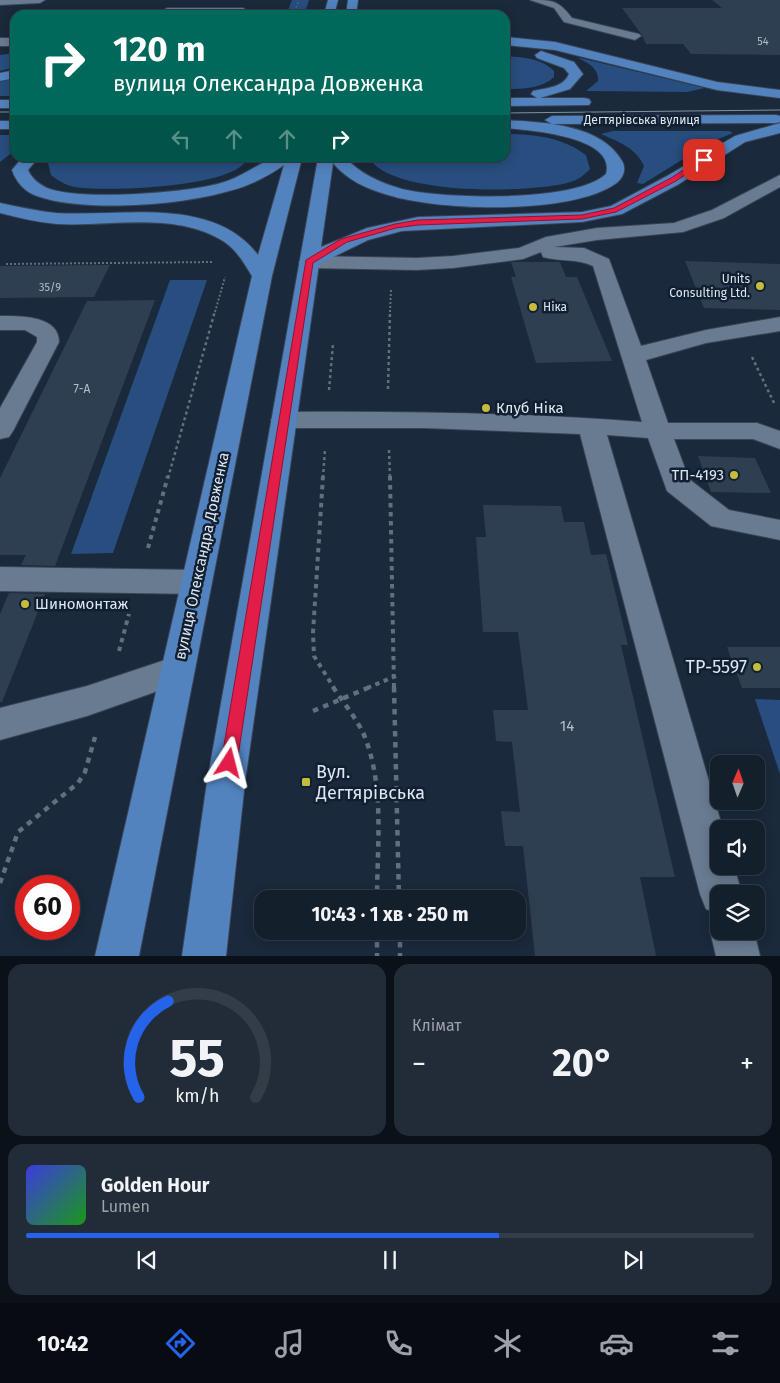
<!DOCTYPE html>
<html lang="uk">
<meta charset="utf-8">
<style>
:root{--surface:#141f2c;--page:#212c38;--text:#f1f3f6;--muted:#9da2a9;--line:#333d48;--accent:#2563eb}
body{margin:0;font-family:"Fira Sans",sans-serif;background:var(--page);color:var(--text);height:100vh;display:flex;flex-direction:column;font-size:19px;white-space:nowrap}
*{box-sizing:border-box;margin:0}
p{font-size:16px;color:var(--muted)}
.icon{flex:none;width:28px;height:28px;fill:none;stroke:currentColor;stroke-width:2;stroke-linecap:round;stroke-linejoin:round}
.map{position:relative;height:956px;overflow:hidden}
.sheet{display:flex;flex-direction:column;gap:8px;padding:8px;background:#0b1118;flex:1}
.sheet>*{flex:none}
.banner{position:absolute;left:10px;top:10px;width:500px;height:152px;border-radius:15px;box-shadow:0 2px 12px #0003,0 0 0 1px var(--line);background:#00695c;color:#fff;overflow:hidden}
.needle{width:32px;rotate:2deg}
.buttons{position:absolute;left:710px;top:755px;display:grid;gap:10px}
.buttons a{display:grid;place-items:center;width:55px;height:55px;border-radius:10px;background:var(--surface);box-shadow:0 2px 12px #0003,0 0 0 1px var(--line);font-size:25px}
.speed{position:absolute;left:15px;top:875px;display:flex;gap:10px;font-size:25px;font-weight:700;text-align:center}
.speed>*{display:grid;place-content:center;width:65px;height:65px;border-radius:50%;background:var(--surface);box-shadow:0 2px 12px #0003,0 0 0 1px var(--line);line-height:1}
.speed .limit{border:8px solid #d22;background:#fff;color:#111}
.pin{position:absolute;display:grid;place-items:center;width:42px;height:42px;color:#fff;margin:-21px;border-radius:10px;box-shadow:0 2px 8px #0006}
.me{position:absolute;width:55px;margin:-28px;rotate:9deg;stroke-linejoin:round;filter:drop-shadow(0 0 4px #0008)}
.turn{display:flex;align-items:center;gap:18px;height:105px;padding:0 20px;font-size:22px}
.turn .icon{width:65px;height:65px;stroke-width:2.5}
.turn b{display:block;font-size:35px;line-height:42px}
.lanes{display:flex;align-items:center;height:48px;padding:0 20px;background:#0003;justify-content:center;gap:25px;direction:ltr}
.lanes .off{opacity:.35}
.big{font-size:38px;font-weight:700;line-height:1.1}
.sheet .card{flex:1;display:flex;flex-direction:column;justify-content:center;gap:8px;min-width:0;padding:0 18px;border-radius:15px;background:var(--page)}
.sheet .dial{align-items:center;gap:0}
.dial svg{height:130px;overflow:visible;fill:none;stroke:var(--line);stroke-width:7;stroke-linecap:round;text-anchor:middle}
.dial text{fill:var(--text);stroke:none}
.song{display:flex;align-items:center;gap:15px}
.cover{width:60px;height:60px;border-radius:8px;background:linear-gradient(135deg,hsl(240 70% 55%),hsl(120 70% 35%))}
.played{height:5px;border-radius:2px;background:linear-gradient(90deg,var(--accent) 65%,var(--line) 65%)}
.keys{display:flex;justify-content:space-around;direction:ltr}
.heat{display:flex;justify-content:space-between;align-items:center;font-size:28px;direction:ltr}
.sheet .tiles{flex:1;display:grid;gap:8px;grid-template-columns:1fr 1fr}
.card:last-child{grid-column:span 2}
.trip{position:absolute;left:254px;top:890px;width:272px;height:50px;border-radius:15px;background:var(--surface);box-shadow:0 2px 12px #0003,0 0 0 1px var(--line);font-weight:700;line-height:50px;text-align:center}
.dock{display:flex;height:80px;justify-content:space-around;align-items:center;background:#080c12;color:var(--muted)}
.dock .icon{width:35px;height:35px}
.dock .on{color:var(--accent)}
.dock b{font-size:22px;color:var(--text)}
.map>svg:first-child{display:block}
.green{fill:#274e7e}
.building{fill:#2f3f52}
.lines{fill:none;stroke-linecap:round;stroke-linejoin:round}
.minor-casing{stroke:#394454;stroke-width:2}
.major-casing{stroke:#394454;stroke-width:2}
.path-far4{stroke:#626f7f;stroke-width:1;stroke-dasharray:2 2;stroke-linecap:butt}
.path-far3{stroke:#626f7f;stroke-width:2;stroke-dasharray:2 2;stroke-linecap:butt}
.path-far2{stroke:#626f7f;stroke-width:2.5;stroke-dasharray:3 3;stroke-linecap:butt}
.path-far1{stroke:#626f7f;stroke-width:4;stroke-dasharray:4.5 4.5;stroke-linecap:butt}
.path{stroke:#626f7f;stroke-width:4.5;stroke-dasharray:5.5 5.5;stroke-linecap:butt}
.minor{fill:#697b91;fill-rule:evenodd}
.major{fill:#5283bf;fill-rule:evenodd}
.tram{stroke:#83909e;stroke-width:1}
.route{fill:#e11d48;stroke:#92132f}
.poi-dot{fill:#c6bc3c;stroke:#111f31;stroke-width:2}
.labels{text-anchor:middle;stroke-width:5;stroke-linejoin:round;paint-order:stroke}
.far-number-label{font-size:11px;fill:#b2bdcb}
.far-street-label{font-size:12px;fill:#dde7f3;stroke:#111f31}
.far-poi-label{font-size:12px;fill:#dde7f3;stroke:#111f31;text-anchor:end}
.number-label{font-size:12px;fill:#b2bdcb}
.poi-label{font-size:15px;fill:#dde7f3;stroke:#111f31;text-anchor:start}
.street-label{font-size:15px;fill:#dde7f3;stroke:#111f31}
.near-number-label{font-size:15px;fill:#b2bdcb}
.near-poi-label{font-size:18px;fill:#dde7f3;stroke:#111f31;text-anchor:end}
</style>
<div class="map">
<svg width="780" height="956" viewBox="0 0 780 956">
<rect width="100%" height="100%" fill="#1a293b"/>
<path class="green" d="M292,0H309L304,15H286Z
M15,53V67L0,71V55Z
M505,56C522,57 542,58 554,71V77C542,89 521,89 505,89Z
M578,58H580L705,88L687,92L586,91L598,81C599,68 588,63 578,58Z
M15,78V96H0V82Z
M613,131H729L733,133L709,143L643,184L637,183L644,166C636,148 619,142 601,134Z
M505,134C534,134 562,137 586,155L590,169C583,176 577,181 567,183C527,193 392,196 369,158H505Z
M0,135H15V150L0,162Z
M53,158H247C239,188 102,192 75,187C65,185 59,181 51,175L48,163Z
M170,280H207L113,553L71,554Z
M755,699L780,700V774Z"/>
<path class="building" d="M712,0H780V55L691,54L683,44H646L642,35L622,8H722Z
M685,261L780,264V310L704,308Z
M511,262H560L566,277H577L612,361L536,363L511,277H516Z
M110,265L94,297L0,298V266Z
M155,300L55,566L21,565L26,555H0V478L87,301Z
M698,456L755,458L771,493L711,492Z
M483,505L561,506L564,522H584L591,555L606,554L628,645H621L675,877H640L656,956H535L523,846H505L501,811L520,812L512,742L496,741L493,710H528L518,632H483L476,537H486Z
M9,593L45,594L2,702H0V614Z
M727,647H780V688H742Z"/>
<g class="lines">
<defs>
<path id="minor" d="M0,0H45L40,3L0,5Z
M530,0C553,0 558,0 572,18L639,34L641,36L635,40L564,22L554,8Z
M167,8H243L248,11L243,14L163,13L162,11Z
M0,38H15V46H0Z
M780,175V187L724,218L683,232L597,240L554,247L584,248L609,259L641,346L706,330L780,317V331L706,343L646,360L668,423H757L780,431V449L753,439H674L689,479L729,510L780,520V540L711,526L667,491L648,438L607,435L723,829H719V866H734L742,894H719V914L706,909L700,894L580,434L424,428H284L275,426L271,420L275,414L284,412C404,411 523,413 642,422L593,266C576,258 561,262 543,257L541,252L523,259L453,268L417,270L309,268L302,266L299,262L302,258L309,256L417,258L453,256L519,248L546,237L597,228L674,223L712,210Z
M0,316C19,316 59,315 59,342L13,431L9,437L0,439V408L37,342V337L25,330H0Z
M0,567L196,570L207,574L212,582L207,590L196,594L0,591Z
M177,656L189,660L194,670L189,680L87,716L0,740V708L87,686Z
M719,915V931H754L760,956H716L710,931Z"/>
<path id="major" d="M328,0H338L334,15H324Z
M348,0H358L356,15H346Z
M505,37L555,42L717,82L780,90V98L717,90L555,50L505,45Z
M541,51L574,62L583,74L570,89L540,98H584L589,99L591,102L589,105L505,106V98H537L531,94L533,91C546,88 563,88 569,74L564,68L537,58L535,55Z
M15,70V78L0,81V73Z
M0,100H15V108H0Z
M776,115L780,116V122L776,123L552,124L545,120L552,116Z
M505,120C543,122 601,124 622,161C627,169 623,179 615,184C571,215 439,211 388,195C367,189 347,180 333,163L321,247L367,228L418,217L582,212L611,206L667,176L735,136L780,123V133L745,142L679,184L622,214L582,222L402,231L368,240L319,264L245,782L226,956H182L207,782L318,158H346C360,174 381,183 402,189C442,199 576,203 606,174C617,136 527,130 505,128Z
M0,121H15V129H0Z
M22,158H38L28,170C32,179 39,184 47,188C79,201 187,193 221,183C240,178 255,166 272,158C279,155 295,157 302,158L272,276L139,956H95L252,276C244,263 236,249 223,241C174,211 110,227 57,224C37,222 19,218 0,213V203C19,207 37,211 56,213C121,217 213,195 258,255L284,165C267,177 249,186 229,191C182,205 84,213 37,196C25,192 16,182 12,170Z"/>
</defs>
<use href="#minor" class="minor-casing"/>
<use href="#major" class="major-casing"/>
<path class="path-far4" d="M293,15L299,0"/>
<path class="path-far3" d="M6,264L213,262
M215,312L225,277
M390,312L391,290"/>
<path class="path-far2" d="M752,357L775,405
M388,389L390,311
M329,390L333,344
M389,450L390,478
M168,478L215,311
M323,478L325,449"/>
<path class="path-far1" d="M323,476L313,633L314,656L334,688
M390,476L394,688
M148,548L168,476
M119,651L129,614
M367,688L396,676"/>
<path class="path" d="M333,687C343,702 357,719 364,735C385,786 377,846 377,899
M394,687L399,899
M313,711L370,687
M0,883L18,832L78,783L85,772L95,737
M377,931V956
M400,931V956"/>
<use href="#minor" class="minor"/>
<use href="#major" class="major"/>
<path class="tram" d="M0,112H15
M505,113L780,110"/>
</g>
<path class="route" d="M702,158L707,160L676,181L616,212L582,219L418,225L396,228L347,242L313,263L237,763L234,768L229,770L223,768L221,763L306,260L341,239L395,224L418,220L582,215L614,208L671,178Z"/>
<g class="poi-dot">
<circle cx="760" cy="286" r="5"/>
<circle cx="533" cy="307" r="5"/>
<circle cx="486" cy="408" r="5"/>
<circle cx="734" cy="475" r="5"/>
<circle cx="25" cy="604" r="5"/>
<circle cx="757" cy="667" r="5"/>
<rect x="301" y="777" width="10" height="10" rx="2.5"/>
</g>
<g class="labels">
<g class="far-number-label">
<text x="763" y="45">54</text>
<text x="50" y="291">35/9</text>
</g>
<g class="far-street-label">
<text x="642" y="124">Дегтярівська вулиця</text>
</g>
<g class="far-poi-label">
<text x="750" y="283">Units<tspan x="750" dy="14">Consulting Ltd.</tspan></text>
<text x="543" y="311" text-anchor="start">Ніка</text>
</g>
<g class="number-label">
<text x="82" y="393">7-А</text>
</g>
<g class="poi-label">
<text x="496" y="413">Клуб Ніка</text>
<text x="724" y="480" text-anchor="end">ТП-4193</text>
<text x="35" y="609">Шиномонтаж</text>
</g>
<g class="street-label">
<text transform="translate(202 556) rotate(-78)" y="5">вулиця Олександра Довженка</text>
</g>
<g class="near-number-label">
<text x="567" y="731">14</text>
</g>
<g class="near-poi-label">
<text x="747" y="673">ТР-5597</text>
<text x="316" y="778" text-anchor="start">Вул.<tspan x="316" dy="21">Дегтярівська</tspan></text>
</g>
</g>
</svg>
<div class="buttons">
<a><svg class="needle" viewBox="-14 -14 28 28"><path d="M0-13l5 13h-10z" fill="#e53935"/><path d="M0 13l5-13h-10z" fill="#9da2a9"/></svg></a>
<a><svg class="icon" aria-label="sound" viewBox="0 0 24 24"><path d="M4 9h4l5-4v14l-5-4H4zM17 9q2 3 0 6"/></svg></a>
<a><svg class="icon" aria-label="layers" viewBox="0 0 24 24"><path d="M12 4l9 5-9 5-9-5zM3 14l9 5 9-5"/></svg></a>
</div>
<div class="speed"><div class="limit">60</div></div>
<div class="pin" style="left:704px;top:160px;background:#d93025"><svg class="icon" aria-label="arrive" viewBox="0 0 24 24"><path d="M6 21V4h12l-3 4 3 4H6"/></svg></div>
<svg class="me" style="left:229px;top:763px" viewBox="-20 -20 40 40"><path d="M0-17L14 15 0 8-14 15z" fill="#e11d48" stroke="#fff" stroke-width="4"/></svg>
<div class="trip">10:43 · 1 хв · 250 m</div>
<div class="banner">
<div class="turn"><svg class="icon" aria-label="right" viewBox="0 0 24 24"><path d="M7 20v-9h11M14 6l5 5-5 5"/></svg><div><b>120 m</b>вулиця Олександра Довженка</div></div>
<div class="lanes"><svg class="icon off" aria-label="left" viewBox="0 0 24 24"><path d="M17 20v-9H6M10 6l-5 5 5 5"/></svg><svg class="icon off" aria-label="ahead" viewBox="0 0 24 24"><path d="M12 20V5M6 11l6-6 6 6"/></svg><svg class="icon off" aria-label="ahead" viewBox="0 0 24 24"><path d="M12 20V5M6 11l6-6 6 6"/></svg><svg class="icon" aria-label="right" viewBox="0 0 24 24"><path d="M7 20v-9h11M14 6l5 5-5 5"/></svg></div>
</div>
</div>
<section class="sheet">
<div class="tiles">
<div class="card dial"><svg viewBox="0 0 100 80">
<path d="M14 69A42 42 0 1 1 86 69"/>
<path d="M14 69A42 42 0 0 1 32 10" stroke="#2563eb"/>
<text x="50" y="56" font-size="32" font-weight="700">55</text>
<text x="50" y="72" font-size="11">km/h</text>
</svg></div>
<div class="card"><p>Клімат</p>
<div class="heat"><a>−</a><b class="big">20°</b><a>+</a></div>
</div>
<div class="card">
<div class="song"><i class="cover"></i><div><b>Golden Hour</b><p>Lumen</p></div></div>
<div class="played"></div>
<div class="keys"><svg class="icon" aria-label="previous" viewBox="0 0 24 24"><path d="M18 5L8 12l10 7zM5 5v14"/></svg><svg class="icon" aria-label="pause" viewBox="0 0 24 24"><path d="M8 5v14M16 5v14"/></svg><svg class="icon" aria-label="next" viewBox="0 0 24 24"><path d="M6 5l10 7-10 7zM19 5v14"/></svg></div>
</div>
</div>
</section>
<nav class="dock">
<b>10:42</b>
<svg class="icon on" aria-label="directions" viewBox="0 0 24 24"><path d="M12 3l9 9-9 9-9-9zM9 14v-3h6M13 9l2 2-2 2"/></svg>
<svg class="icon" aria-label="music" viewBox="0 0 24 24"><path d="M9 18V5l10-2v13"/><circle cx="6" cy="18" r="3"/><circle cx="16" cy="16" r="3"/></svg>
<svg class="icon" aria-label="phone" viewBox="0 0 24 24"><path d="M5 4h4l2 5-3 2q2 4 5 5l2-3 5 2v4C11 20 4 13 5 4z"/></svg>
<svg class="icon" aria-label="climate" viewBox="0 0 24 24"><path d="M12 3v18M4 7l16 10M4 17L20 7"/></svg>
<svg class="icon" aria-label="car" viewBox="0 0 24 24"><path d="M5 17H2v-5l4-1 3-4h7l3 4 3 1v5h-3M9 17h6M6 11h13"/><circle cx="7" cy="17" r="2"/><circle cx="17" cy="17" r="2"/></svg>
<svg class="icon" aria-label="filters" viewBox="0 0 24 24"><path d="M4 7h16M4 17h16"/><circle cx="9" cy="7" r="2"/><circle cx="15" cy="17" r="2"/></svg>
</nav>
